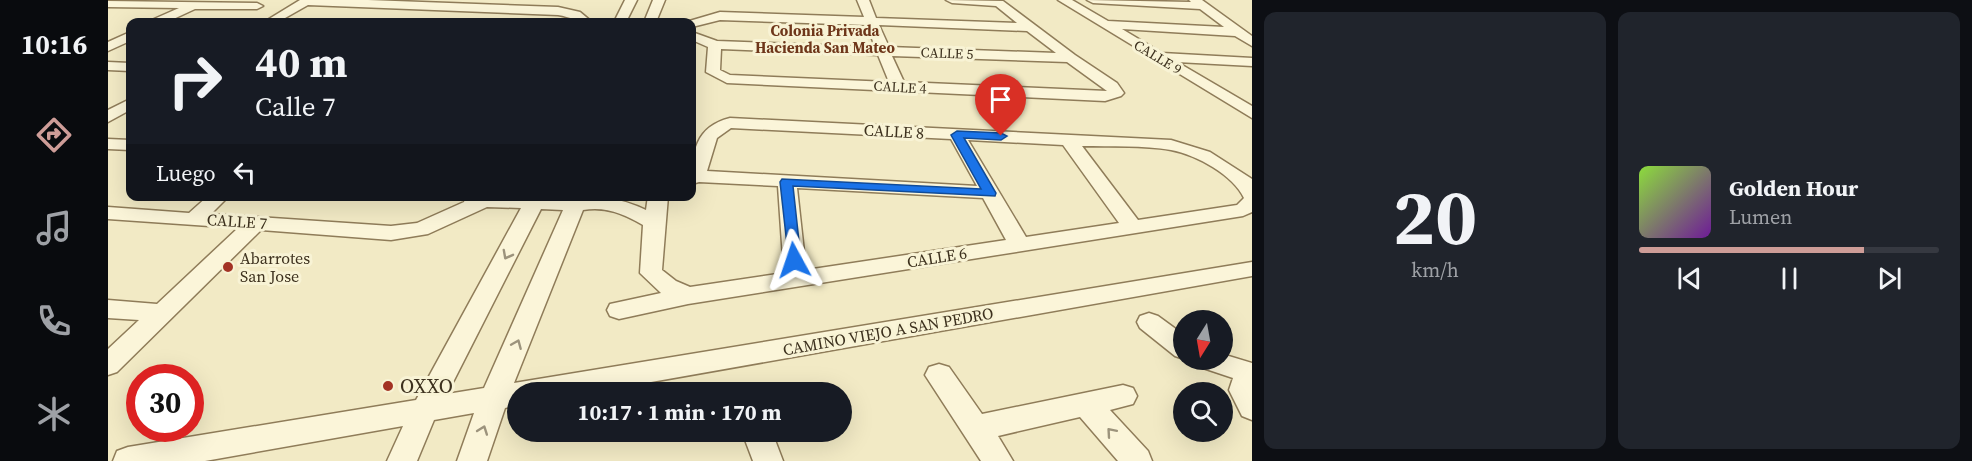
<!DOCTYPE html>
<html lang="es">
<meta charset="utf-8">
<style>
:root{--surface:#171b24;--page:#20242c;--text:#f1f3f6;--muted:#9ea1a6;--line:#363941;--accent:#ce9d98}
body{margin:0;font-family:"Source Serif 4",serif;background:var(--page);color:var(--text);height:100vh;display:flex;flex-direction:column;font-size:22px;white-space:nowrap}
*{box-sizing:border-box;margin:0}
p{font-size:20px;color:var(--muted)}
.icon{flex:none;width:33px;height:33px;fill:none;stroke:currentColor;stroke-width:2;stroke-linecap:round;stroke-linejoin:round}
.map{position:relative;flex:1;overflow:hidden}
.drawer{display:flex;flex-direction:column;gap:12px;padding:12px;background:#0d0f14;width:720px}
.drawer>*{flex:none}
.banner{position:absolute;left:18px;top:18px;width:570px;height:183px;border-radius:12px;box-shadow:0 6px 24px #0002;background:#171b24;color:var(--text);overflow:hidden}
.needle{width:39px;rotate:191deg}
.tools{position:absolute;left:1065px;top:310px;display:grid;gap:12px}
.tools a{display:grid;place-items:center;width:60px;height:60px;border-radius:50%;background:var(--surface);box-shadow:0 6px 24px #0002;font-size:30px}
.speed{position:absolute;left:18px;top:364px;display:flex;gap:12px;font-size:30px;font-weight:700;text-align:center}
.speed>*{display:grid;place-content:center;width:78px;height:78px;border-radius:50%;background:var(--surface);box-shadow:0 6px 24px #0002;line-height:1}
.speed .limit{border:9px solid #d22;background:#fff;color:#111}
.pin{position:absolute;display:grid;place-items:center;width:51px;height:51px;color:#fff;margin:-62px -26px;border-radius:50% 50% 50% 0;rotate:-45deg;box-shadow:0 0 6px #0007}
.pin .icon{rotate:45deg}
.me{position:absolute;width:66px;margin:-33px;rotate:355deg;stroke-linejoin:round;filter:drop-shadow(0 0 4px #0008)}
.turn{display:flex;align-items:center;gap:21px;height:126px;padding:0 30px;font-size:27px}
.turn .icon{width:78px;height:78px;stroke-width:2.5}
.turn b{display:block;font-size:42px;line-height:51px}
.then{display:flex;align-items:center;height:57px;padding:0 30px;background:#0003;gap:12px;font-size:22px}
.drawer .tile{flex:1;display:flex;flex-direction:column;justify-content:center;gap:9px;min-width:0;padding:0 21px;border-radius:12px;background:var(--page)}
.drawer .dial{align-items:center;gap:0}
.dial b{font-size:78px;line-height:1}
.song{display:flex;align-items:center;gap:18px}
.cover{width:72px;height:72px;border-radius:9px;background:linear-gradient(135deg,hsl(90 70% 55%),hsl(280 70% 35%))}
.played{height:6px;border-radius:3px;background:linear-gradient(90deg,var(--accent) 75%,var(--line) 75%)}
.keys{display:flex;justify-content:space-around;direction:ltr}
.drawer .tiles{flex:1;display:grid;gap:12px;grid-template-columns:repeat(2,1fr)}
.trip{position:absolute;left:399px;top:382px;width:345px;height:60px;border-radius:30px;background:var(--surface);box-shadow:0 6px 24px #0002;font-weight:700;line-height:60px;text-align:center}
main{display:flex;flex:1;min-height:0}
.menu{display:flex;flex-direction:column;width:108px;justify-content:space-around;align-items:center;background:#090b0e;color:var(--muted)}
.menu .icon{width:42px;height:42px}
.menu .on{color:var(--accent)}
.menu b{font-size:27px;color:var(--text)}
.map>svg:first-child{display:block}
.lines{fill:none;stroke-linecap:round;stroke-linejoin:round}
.minor-casing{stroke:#8f7c59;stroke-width:3}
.minor{fill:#fbf5d9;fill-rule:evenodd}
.oneway{stroke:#9c937c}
.route{fill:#1a73e8;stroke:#114b97;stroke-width:1.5}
.poi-dot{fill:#a33324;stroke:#f8f3d5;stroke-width:2}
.labels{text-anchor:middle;stroke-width:6;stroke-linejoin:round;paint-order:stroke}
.far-street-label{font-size:14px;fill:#3d311e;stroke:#f8f3d5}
.far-neighbourhood-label{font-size:15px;font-weight:bold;fill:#6e361a;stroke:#f8f3d5}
.street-label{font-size:16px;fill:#3d311e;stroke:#f8f3d5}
.poi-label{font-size:16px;fill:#3d311e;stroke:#f8f3d5;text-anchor:start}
.near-poi-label{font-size:20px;fill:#3d311e;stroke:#f8f3d5;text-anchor:start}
</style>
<main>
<nav class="menu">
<b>10:16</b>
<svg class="icon on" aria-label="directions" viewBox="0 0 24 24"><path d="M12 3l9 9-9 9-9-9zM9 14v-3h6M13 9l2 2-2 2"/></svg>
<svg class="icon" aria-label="music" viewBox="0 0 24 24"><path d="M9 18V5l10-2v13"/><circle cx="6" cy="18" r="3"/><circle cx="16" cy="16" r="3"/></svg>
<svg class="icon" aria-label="phone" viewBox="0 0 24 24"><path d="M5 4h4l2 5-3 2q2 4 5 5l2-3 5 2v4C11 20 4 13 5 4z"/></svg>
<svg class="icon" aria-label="climate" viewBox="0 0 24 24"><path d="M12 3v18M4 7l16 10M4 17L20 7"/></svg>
</nav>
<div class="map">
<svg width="1144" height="461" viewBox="0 0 1144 461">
<rect width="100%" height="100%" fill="#f2eac5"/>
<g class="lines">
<defs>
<path id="minor" d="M192,0H260L450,7L472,12L484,22C472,23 463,17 450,15L200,5L170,22H156Z
M517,0H529L518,22H506Z
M545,0H557L548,22H536Z
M749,0H761L768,18L909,23L888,6L844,3L838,0L895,1L967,55L1009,83L1016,93L1013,96L997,101L619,83L598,72L600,47L584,40V32L609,41L767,47L759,25L612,20L584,27V22H578L612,12L756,17ZM771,25L919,31L948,53L781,47ZM613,49L770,55L781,82L622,75L612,70ZM784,56L959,62L999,91L796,82Z
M950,0H964L1000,21L1116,27L1092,9L985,3L979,0L1083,2L1081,0H1094L1144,36V46L1127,36L1014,29L1054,53L1144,58V66L1069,62L1144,106V118Z
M0,1L149,3L155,6L149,9H87L59,22H44L46,19L71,8L0,7Z
M22,32V41L0,51V42Z
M0,62L22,63V71L0,70Z
M22,99V110L0,122V110Z
M622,118L1063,140L1102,152L1144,179V212L1135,216L580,304L511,319L502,316L499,310L502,304L553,293L532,273L535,225C516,214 498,206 475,210L406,383L1144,262V276L481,393H410V405L397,408L379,461H349L366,413L326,420L309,461H279L295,426L97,461H5L9,451L20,447L308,400L413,208L379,207L320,234L283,240L153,230L9,372L0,375V349L31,320L0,318V300L49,304L130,228L0,219V207L81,213L100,196H121L103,214L283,226L309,223L356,202L358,196L459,199V196C487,196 512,197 538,210L540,196H560L554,270L568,281L582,287L676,273L670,186L591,182L584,184C584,152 587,127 622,118ZM623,128L843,139L869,186L599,171L609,138ZM860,140L955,145L1011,223L918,237ZM974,146C1003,147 1035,145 1063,150C1089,155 1125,175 1136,198L1129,205L1030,220ZM689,188L875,198L898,240L698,270ZM433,209L455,210L376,388L339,394Z
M0,139L22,140V150L0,149Z
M1041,313L1050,316L1076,335V359L1067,356L1032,328L1029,322L1032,316Z
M1114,354L1144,363V420L1134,416L1121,390L1125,378L1092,367L1088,360H1114Z
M831,364L841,367L874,414L1015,385L1025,388L1029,396L1025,404L1002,410L1040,451L1044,461H1010L972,417L890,436L905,461H873L817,375L821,367Z
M634,432H664L675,461H645Z"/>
</defs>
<use href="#minor" class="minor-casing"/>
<use href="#minor" class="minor"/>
</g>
<defs><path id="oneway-chevron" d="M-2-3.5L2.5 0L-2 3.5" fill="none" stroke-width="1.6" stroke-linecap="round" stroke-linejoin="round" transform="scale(1.5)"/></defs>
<g class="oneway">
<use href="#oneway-chevron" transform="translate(399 255) rotate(118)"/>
<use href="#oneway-chevron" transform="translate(409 344) rotate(-67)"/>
<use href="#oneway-chevron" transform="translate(375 430) rotate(-70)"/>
<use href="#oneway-chevron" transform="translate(1003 432) rotate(-131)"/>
</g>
<path class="route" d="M849,131L893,133L899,136L893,140L856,138L888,193L887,196L685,186L693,260L686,265L681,263L672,182L674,179L873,189L843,135Z"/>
<g class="poi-dot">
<circle cx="120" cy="267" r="6"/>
<circle cx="280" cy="386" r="6"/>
</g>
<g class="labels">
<g class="far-street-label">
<text transform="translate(839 53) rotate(2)" y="5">CALLE 5</text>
<text transform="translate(1050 57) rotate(31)" y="5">CALLE 9</text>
<text transform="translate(792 87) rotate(3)" y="5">CALLE 4</text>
</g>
<g class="far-neighbourhood-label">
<text x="717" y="36">Colonia Privada<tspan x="717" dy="17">Hacienda San Mateo</tspan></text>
</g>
<g class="street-label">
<text transform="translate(786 131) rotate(3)" y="6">CALLE 8</text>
<text transform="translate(129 221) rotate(4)" y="6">CALLE 7</text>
<text transform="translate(829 257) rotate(-9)" y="6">CALLE 6</text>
<text transform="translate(780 331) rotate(-10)" y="6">CAMINO VIEJO A SAN PEDRO</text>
</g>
<g class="poi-label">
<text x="132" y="264">Abarrotes<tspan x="132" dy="18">San Jose</tspan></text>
</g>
<g class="near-poi-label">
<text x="292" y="393">OXXO</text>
</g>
</g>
</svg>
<div class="tools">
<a><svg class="needle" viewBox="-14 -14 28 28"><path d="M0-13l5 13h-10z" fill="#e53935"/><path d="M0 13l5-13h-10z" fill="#9ea1a6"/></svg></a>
<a><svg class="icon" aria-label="search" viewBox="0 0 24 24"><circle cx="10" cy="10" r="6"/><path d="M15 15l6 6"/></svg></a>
</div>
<div class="speed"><div class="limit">30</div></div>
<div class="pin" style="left:893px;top:136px;background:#d93025"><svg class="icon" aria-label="arrive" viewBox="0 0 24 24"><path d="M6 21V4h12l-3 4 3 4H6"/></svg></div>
<svg class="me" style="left:686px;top:260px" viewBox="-20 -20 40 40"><path d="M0-17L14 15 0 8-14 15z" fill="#1a73e8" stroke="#fff" stroke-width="4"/></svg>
<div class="trip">10:17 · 1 min · 170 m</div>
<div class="banner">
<div class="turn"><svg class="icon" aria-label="right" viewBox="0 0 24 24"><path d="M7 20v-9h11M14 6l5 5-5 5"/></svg><div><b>40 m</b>Calle 7</div></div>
<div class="then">Luego<svg class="icon" aria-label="left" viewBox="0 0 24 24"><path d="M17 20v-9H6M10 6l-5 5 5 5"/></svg></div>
</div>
</div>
<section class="drawer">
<div class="tiles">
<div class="tile dial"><b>20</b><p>km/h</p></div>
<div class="tile">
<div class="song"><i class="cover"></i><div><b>Golden Hour</b><p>Lumen</p></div></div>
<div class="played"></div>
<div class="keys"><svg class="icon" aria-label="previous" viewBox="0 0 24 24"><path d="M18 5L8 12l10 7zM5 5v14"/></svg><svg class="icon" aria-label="pause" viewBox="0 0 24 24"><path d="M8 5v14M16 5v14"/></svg><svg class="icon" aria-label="next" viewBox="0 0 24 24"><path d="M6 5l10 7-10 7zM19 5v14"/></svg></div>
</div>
</div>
</section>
</main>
